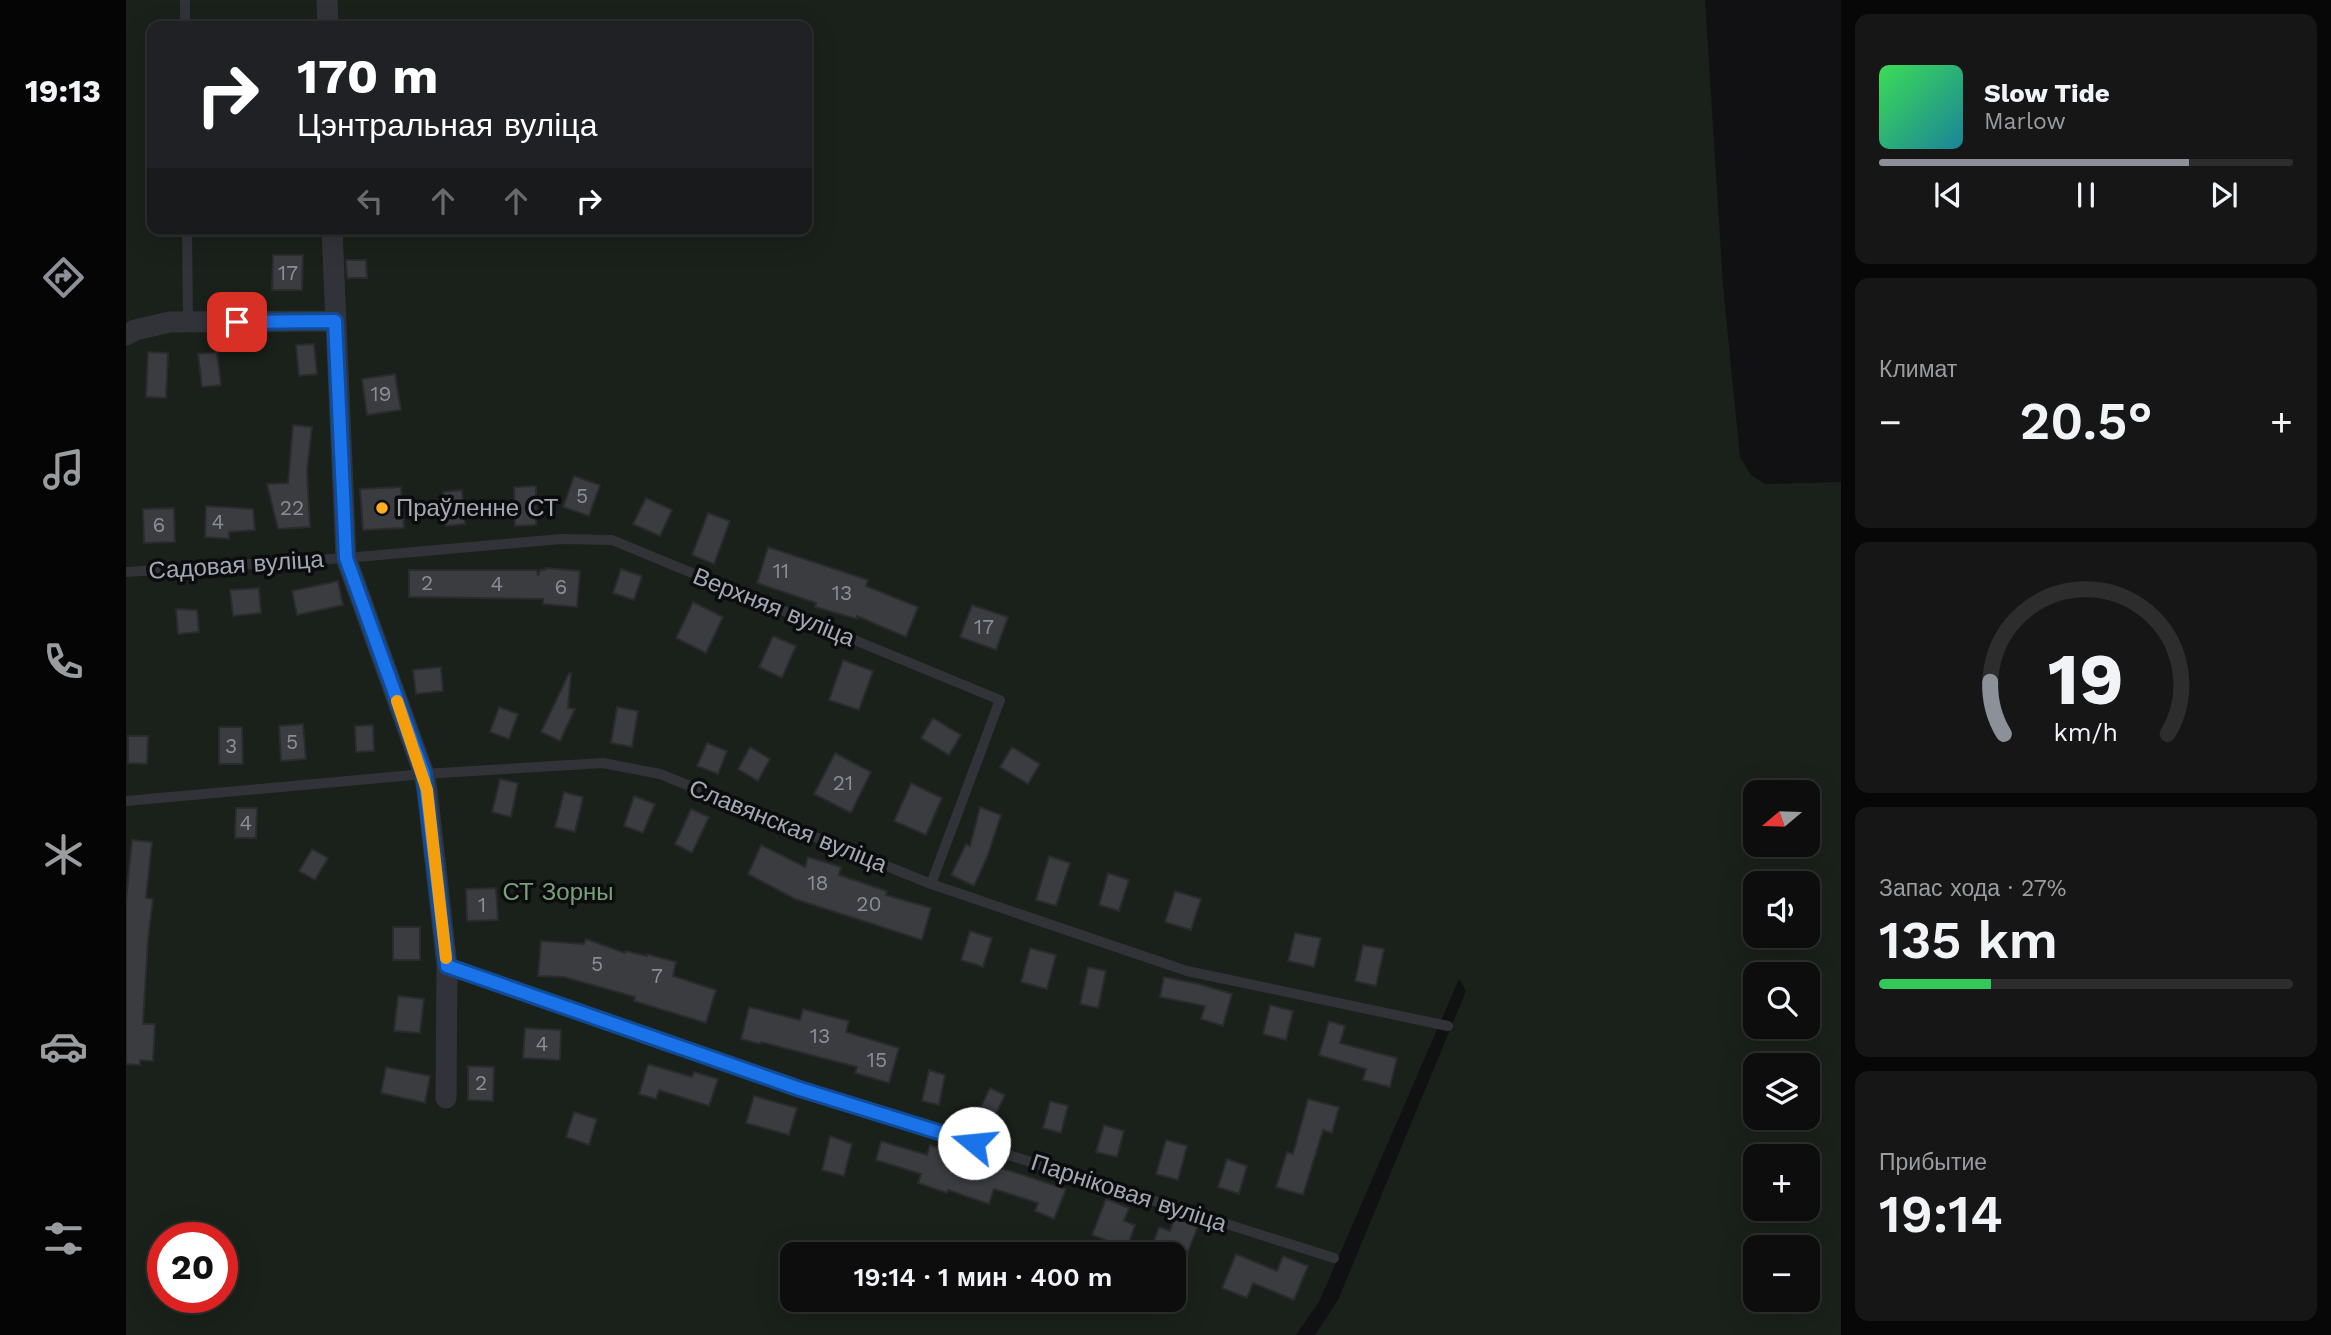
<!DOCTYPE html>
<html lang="ru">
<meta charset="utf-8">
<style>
:root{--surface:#0d0d0e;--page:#161617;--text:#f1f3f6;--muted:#9a9c9e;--line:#2d2d2e;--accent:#8c9099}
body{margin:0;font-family:"Work Sans",sans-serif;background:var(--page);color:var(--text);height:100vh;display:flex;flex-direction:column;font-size:26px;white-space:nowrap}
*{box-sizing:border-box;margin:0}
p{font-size:23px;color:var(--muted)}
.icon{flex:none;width:38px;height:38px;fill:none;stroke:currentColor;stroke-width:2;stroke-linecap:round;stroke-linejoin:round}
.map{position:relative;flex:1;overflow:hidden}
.side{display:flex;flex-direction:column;gap:14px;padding:14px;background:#070708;width:490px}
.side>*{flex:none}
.hud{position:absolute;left:21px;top:21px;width:665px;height:214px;border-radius:14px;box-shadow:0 7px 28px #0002,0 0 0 2px var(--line);background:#202124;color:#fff;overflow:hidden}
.needle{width:46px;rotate:251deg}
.fabs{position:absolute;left:1617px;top:780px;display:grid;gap:14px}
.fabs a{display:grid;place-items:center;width:77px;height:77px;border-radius:14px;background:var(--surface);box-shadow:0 7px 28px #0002,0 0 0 2px var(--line);font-size:35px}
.speed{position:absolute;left:21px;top:1222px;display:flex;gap:14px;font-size:35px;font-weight:700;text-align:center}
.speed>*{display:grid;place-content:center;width:91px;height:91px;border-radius:50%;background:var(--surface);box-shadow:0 7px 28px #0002,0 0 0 2px var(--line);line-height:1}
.speed .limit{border:10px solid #d22;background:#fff;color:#111}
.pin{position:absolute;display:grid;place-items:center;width:60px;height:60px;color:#fff;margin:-30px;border-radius:14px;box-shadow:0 4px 10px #0006}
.me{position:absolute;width:77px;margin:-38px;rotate:287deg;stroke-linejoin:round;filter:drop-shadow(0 0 5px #0008)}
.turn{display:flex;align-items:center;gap:24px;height:147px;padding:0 35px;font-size:32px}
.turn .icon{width:91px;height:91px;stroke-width:2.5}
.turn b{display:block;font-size:49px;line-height:60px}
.lanes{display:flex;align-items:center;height:66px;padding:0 35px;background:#0003;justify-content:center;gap:35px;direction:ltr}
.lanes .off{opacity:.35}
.big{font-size:52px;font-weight:600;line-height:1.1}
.side .tile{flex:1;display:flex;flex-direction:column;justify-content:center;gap:10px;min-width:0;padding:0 24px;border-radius:14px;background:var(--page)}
.side .dial{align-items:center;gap:0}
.dial svg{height:182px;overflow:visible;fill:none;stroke:var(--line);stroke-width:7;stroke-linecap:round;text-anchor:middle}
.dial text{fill:var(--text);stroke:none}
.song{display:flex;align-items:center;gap:21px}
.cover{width:84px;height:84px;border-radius:10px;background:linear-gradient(135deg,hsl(130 70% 55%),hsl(190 70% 35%))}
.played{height:7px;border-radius:4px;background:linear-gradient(90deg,var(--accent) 75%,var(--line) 75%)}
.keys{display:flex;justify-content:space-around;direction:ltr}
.heat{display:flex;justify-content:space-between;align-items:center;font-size:38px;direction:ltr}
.charge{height:10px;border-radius:5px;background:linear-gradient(90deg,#34c759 27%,var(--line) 0)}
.trip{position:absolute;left:654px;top:1242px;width:406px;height:70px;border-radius:14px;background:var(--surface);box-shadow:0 7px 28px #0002,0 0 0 2px var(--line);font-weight:600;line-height:70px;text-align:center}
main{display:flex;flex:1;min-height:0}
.dock{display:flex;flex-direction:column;width:126px;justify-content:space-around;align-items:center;background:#050506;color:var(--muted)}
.dock .icon{width:49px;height:49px}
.dock .current{color:var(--accent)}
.dock b{font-size:32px;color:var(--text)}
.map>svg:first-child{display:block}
.green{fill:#19211a;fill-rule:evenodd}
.building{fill:#3b3c40;stroke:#2b2b2f;stroke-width:2}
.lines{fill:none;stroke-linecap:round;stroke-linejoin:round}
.lane{stroke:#323338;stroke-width:10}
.street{stroke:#323338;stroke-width:21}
.route-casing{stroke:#114b97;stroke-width:18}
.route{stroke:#1a73e8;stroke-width:12}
.slow{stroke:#f59e0b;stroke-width:12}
.poi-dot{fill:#fbae21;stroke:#0c0c0e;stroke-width:2.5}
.labels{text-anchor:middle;stroke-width:7;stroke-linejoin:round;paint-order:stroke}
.number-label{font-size:21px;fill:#888d97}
.poi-label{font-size:24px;fill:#a2a8b4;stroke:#0c0c0e;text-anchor:start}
.street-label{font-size:24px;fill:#a2a8b4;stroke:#0c0c0e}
.park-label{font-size:24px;fill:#77a179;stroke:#0c0c0e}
</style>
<main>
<nav class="dock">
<b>19:13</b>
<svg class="icon current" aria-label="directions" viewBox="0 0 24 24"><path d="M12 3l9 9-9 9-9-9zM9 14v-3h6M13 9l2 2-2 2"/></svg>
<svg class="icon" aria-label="music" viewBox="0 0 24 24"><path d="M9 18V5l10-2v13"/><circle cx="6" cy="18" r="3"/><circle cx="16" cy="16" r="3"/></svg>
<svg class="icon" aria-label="phone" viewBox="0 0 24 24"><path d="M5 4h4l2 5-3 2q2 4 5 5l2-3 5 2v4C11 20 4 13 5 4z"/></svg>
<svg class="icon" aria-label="climate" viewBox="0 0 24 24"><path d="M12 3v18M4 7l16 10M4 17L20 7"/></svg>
<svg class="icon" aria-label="car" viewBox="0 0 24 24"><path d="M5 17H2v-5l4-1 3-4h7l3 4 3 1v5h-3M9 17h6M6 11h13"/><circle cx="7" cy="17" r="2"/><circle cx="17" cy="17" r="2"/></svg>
<svg class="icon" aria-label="filters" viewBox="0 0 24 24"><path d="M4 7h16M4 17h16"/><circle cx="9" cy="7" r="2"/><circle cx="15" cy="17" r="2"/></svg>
</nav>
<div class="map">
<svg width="1715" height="1335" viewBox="0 0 1715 1335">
<rect width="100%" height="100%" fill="#111113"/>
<path class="green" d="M0,0H1579L1597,285L1614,457L1625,475L1639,484L1715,482V1335H1189L1212,1300L1340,991L1333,979L1193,1302L1170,1335H0ZM26,26H681V229H26ZM1629,793H1682V845H1629ZM1629,884H1682V936H1629ZM1629,975H1682V1027H1629ZM1629,1066H1682V1118H1629ZM1629,1157H1682V1209H1629ZM37,1237H96V1297H37ZM1629,1248H1682V1300H1629ZM667,1255H1048V1300H667Z"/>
<path class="building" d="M147,255H177L176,290H146Z
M220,260H240L241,278H221Z
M188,344L191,374L173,376L170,345Z
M22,352L42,353L40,398L20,397Z
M91,352L95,385L76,387L72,354Z
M269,374L275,410L241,415L236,379Z
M167,425L186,427L181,471L184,527L152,529L141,484L162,483Z
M448,476L474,485L463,516L437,507Z
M410,486V525L389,526L388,487Z
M275,487L278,528L237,530L234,489Z
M336,490L339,524L320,526L317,492Z
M520,498L546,510L534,536L507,524Z
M80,506L127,509L129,530L103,532V539L79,537Z
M48,508L49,542L18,543L17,509Z
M582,513L604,521L588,564L566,555Z
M642,547L742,580L740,586L792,607L780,637L731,616V619L689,607L690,603L631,583Z
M420,568L454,571L451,607L417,604V599L283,597V570H411L412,576L414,570H419Z
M495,569L516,576L508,600L487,593Z
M212,581L217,605L171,615L166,591Z
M133,588L135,613L107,616L104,590Z
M567,602L597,617L580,653L550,638Z
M846,605L882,617L870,650L834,637Z
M50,609L71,610L73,632L52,634Z
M647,636L670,646L656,678L633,667Z
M717,660L747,671L733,710L703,700Z
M315,667L317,691L290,694L287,670Z
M443,673L445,674L442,708L449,709L434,741L415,732Z
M373,707L392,714L383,739L364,732Z
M491,707L512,711L506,747L485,743Z
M807,718L835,735L823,755L795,738Z
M177,724L180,759L155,761L153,726Z
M247,725L248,751L230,752L229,726Z
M93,727H116L117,764H93Z
M2,736H22L21,764L2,763Z
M581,743L601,751L592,774L571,766Z
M624,747L644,759L632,781L612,769Z
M886,747L914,764L902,784L874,767Z
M709,753L745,772L725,813L688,794Z
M374,779L392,783L385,817L366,812Z
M785,783L816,798L800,835L768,821Z
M438,792L457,797L449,832L429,827Z
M508,796L529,804L517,833L498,826Z
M854,807L875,815L862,855L848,886L825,875L840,844L844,846Z
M110,808H131L130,838H109Z
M565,809L583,817L566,853L549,844Z
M6,840L26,842L20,898L27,899L22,939L17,1024H29L27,1061L14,1060V1065L0,1064V900Z
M635,845L679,867L682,857L715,867L713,875L761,891L760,895L805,908L796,940L669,899L622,874Z
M186,849L202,858L189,880L173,871Z
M923,856L944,863L930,906L910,900Z
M982,873L1003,880L993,911L973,905Z
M370,888L372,920L341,921L340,889Z
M1049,891L1075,899L1065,930L1039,922Z
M267,927H294V960H267Z
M844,931L866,938L857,967L835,960Z
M1169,933L1195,938L1188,967L1162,961Z
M460,939L499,953L500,951L521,956V954L550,962L547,976L590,990L580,1023L508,1001L509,997L438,977L412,976L415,941L458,944Z
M1237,945L1258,949L1250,986L1229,981Z
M904,948L930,955L921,989L895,982Z
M962,967L980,971L972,1008L954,1004Z
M1038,977L1073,984L1106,994L1097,1026L1075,1019L1079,1006L1034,997Z
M272,996L298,999L294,1033L268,1031Z
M1144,1005L1167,1011L1160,1040L1137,1034Z
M623,1007L674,1020L677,1009L723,1021L720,1032L773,1048L763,1083L729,1073L731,1067L635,1042L634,1044L615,1039Z
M1203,1021L1219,1026L1214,1043L1271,1058L1264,1087L1237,1080L1240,1069L1193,1055Z
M399,1028L435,1030L434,1060L397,1058Z
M522,1064L566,1077L568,1072L592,1079L583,1106L533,1090L530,1099L513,1094Z
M342,1066L368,1067L367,1101L342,1100Z
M260,1067L304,1076L299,1103L255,1093Z
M803,1070L819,1075L813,1105L796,1101Z
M864,1088L879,1095L858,1139L842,1134Z
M628,1096L671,1108L663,1135L620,1123Z
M1182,1099L1213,1107L1206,1133L1197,1130L1177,1195L1150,1187L1161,1152L1167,1154Z
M924,1101L942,1106L935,1133L917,1128Z
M448,1112L471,1119L463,1145L440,1137Z
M978,1125L998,1131L991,1157L970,1152Z
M704,1136L726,1144L718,1176L696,1170Z
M1040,1140L1061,1146L1052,1180L1030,1174Z
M755,1141L801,1155L804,1145L940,1189L928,1219L909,1211L912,1203L868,1189L863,1204L822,1190L821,1193L792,1183L795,1174L750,1160Z
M1101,1159L1121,1166L1113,1194L1092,1187Z
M980,1199L1003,1208L998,1221L1009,1225L1001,1248L966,1235Z
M1049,1217L1072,1226L1060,1257L1027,1244L1033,1227L1044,1231Z
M1110,1254L1151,1271L1157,1256L1182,1266L1168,1300L1127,1283L1121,1298L1096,1288Z"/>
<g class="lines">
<path class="lane" d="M59,26V0
M61,229L62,323
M0,572L220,558L435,539L486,540L874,700L805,884
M0,801L298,774L477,763L534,774L805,884L1061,971L1322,1026
M321,966L674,1089L1208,1258"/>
<path class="street" d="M201,0L202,26
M206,229L220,558L298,774L301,790L321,966L320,1098
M0,335L9,330L44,322L209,321"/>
</g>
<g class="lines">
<defs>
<path id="route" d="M111,322L209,321L220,558L298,774L321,966L674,1089L848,1143"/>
</defs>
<use href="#route" class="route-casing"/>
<use href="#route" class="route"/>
<path class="slow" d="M271,701L301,790L320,958"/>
</g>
<circle class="poi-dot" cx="256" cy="508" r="7"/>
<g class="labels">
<g class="number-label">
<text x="162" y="280">17</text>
<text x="255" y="401">19</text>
<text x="456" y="503">5</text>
<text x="166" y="515">22</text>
<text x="92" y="529">4</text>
<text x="33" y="532">6</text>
<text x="655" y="578">11</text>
<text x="301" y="590">2</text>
<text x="371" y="591">4</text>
<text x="435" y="594">6</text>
<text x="716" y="600">13</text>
<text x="858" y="634">17</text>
<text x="166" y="749">5</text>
<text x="105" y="753">3</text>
<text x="717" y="790">21</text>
<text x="120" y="830">4</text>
<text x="692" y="890">18</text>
<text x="743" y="911">20</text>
<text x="356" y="912">1</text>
<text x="471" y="971">5</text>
<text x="531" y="983">7</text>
<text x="694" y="1043">13</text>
<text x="416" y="1051">4</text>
<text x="751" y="1067">15</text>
<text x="355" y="1090">2</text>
</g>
<g class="poi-label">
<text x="270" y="516">Праўленне СТ</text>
</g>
<g class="street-label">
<text transform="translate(110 565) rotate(-4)" y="8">Садовая вуліца</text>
<text transform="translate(648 607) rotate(22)" y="8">Верхняя вуліца</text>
<text transform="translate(662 826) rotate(22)" y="8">Славянская вуліца</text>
<text transform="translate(1003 1193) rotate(18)" y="8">Парніковая вуліца</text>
</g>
<g class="park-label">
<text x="432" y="900">СТ Зорны</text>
</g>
</g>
</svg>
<div class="fabs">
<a><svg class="needle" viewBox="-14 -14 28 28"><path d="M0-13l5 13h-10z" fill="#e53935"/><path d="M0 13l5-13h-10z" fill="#9a9c9e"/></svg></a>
<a><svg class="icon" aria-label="sound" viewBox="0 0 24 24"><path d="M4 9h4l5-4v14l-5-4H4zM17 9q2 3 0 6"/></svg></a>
<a><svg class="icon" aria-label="search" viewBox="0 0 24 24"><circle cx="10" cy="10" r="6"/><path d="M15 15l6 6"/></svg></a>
<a><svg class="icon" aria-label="layers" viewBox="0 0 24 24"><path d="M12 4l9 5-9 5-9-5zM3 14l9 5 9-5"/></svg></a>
<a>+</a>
<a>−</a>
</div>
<div class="speed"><div class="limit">20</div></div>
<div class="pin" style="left:111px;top:322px;background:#d93025"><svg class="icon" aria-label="arrive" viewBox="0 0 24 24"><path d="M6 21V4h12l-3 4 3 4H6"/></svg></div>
<svg class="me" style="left:848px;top:1143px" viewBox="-20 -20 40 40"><circle r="19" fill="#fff"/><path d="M0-13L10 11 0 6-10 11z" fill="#1a73e8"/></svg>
<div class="trip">19:14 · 1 мин · 400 m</div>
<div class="hud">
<div class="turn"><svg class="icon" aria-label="right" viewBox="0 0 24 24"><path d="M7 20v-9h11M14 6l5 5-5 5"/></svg><div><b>170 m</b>Цэнтральная вуліца</div></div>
<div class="lanes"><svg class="icon off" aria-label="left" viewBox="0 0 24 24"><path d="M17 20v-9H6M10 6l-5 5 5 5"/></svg><svg class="icon off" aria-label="ahead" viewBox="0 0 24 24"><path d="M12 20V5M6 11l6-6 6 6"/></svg><svg class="icon off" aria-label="ahead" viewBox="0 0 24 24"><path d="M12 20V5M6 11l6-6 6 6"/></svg><svg class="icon" aria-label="right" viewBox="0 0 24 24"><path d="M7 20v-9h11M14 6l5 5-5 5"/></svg></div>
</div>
</div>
<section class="side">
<div class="tile">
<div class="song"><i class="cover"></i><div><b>Slow Tide</b><p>Marlow</p></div></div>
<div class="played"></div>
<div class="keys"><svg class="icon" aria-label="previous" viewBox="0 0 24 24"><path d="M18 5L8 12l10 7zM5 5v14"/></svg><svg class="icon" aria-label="pause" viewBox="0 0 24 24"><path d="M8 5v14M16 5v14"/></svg><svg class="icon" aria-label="next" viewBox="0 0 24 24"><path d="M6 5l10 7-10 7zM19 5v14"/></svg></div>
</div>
<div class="tile"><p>Климат</p>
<div class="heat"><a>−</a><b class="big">20.5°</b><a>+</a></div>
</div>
<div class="tile dial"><svg viewBox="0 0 100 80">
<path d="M14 69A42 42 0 1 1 86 69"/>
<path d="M14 69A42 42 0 0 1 8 46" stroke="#8c9099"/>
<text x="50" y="56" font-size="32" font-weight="700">19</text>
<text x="50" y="72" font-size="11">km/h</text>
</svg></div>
<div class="tile"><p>Запас хода · 27%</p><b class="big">135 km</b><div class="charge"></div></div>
<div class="tile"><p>Прибытие</p><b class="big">19:14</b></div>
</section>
</main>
